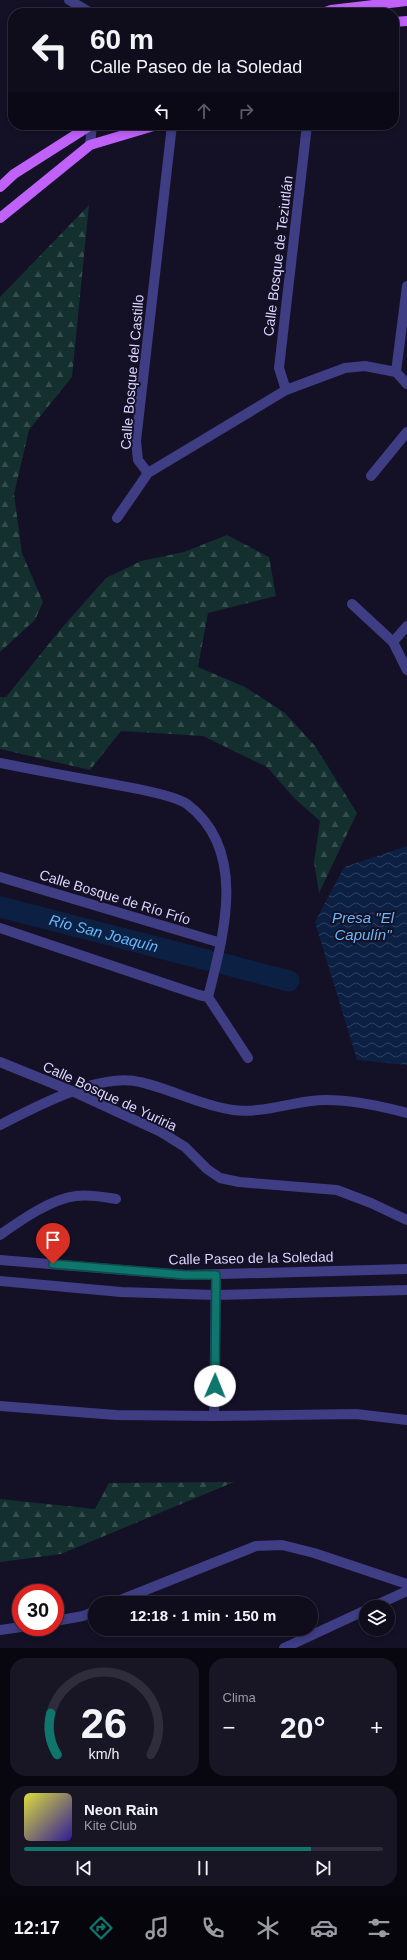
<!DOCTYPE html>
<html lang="es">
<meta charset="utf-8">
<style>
:root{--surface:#0f0c1c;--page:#181525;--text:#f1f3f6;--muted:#9b9ba3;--line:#2f2c3b;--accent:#0f766e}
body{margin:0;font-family:Arial,sans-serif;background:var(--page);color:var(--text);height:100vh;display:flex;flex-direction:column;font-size:15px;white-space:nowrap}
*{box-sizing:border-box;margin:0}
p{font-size:13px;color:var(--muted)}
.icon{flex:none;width:22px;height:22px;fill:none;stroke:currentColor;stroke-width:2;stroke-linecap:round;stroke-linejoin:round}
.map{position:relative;height:1648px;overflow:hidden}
.sheet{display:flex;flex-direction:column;gap:10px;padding:10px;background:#08070f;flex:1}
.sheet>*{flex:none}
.banner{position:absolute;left:8px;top:8px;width:391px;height:122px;border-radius:16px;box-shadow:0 2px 6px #0003,0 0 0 1px var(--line);background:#0f0c1c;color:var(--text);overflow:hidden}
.buttons{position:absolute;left:359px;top:1600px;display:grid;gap:8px}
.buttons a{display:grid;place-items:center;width:36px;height:36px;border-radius:50%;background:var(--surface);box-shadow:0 2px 6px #0003,0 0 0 1px var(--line);font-size:20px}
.speed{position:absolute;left:12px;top:1584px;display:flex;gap:8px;font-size:20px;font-weight:700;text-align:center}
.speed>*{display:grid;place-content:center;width:52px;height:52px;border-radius:50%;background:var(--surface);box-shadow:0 2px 6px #0003,0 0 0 1px var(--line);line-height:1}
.speed .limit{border:6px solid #d22;background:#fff;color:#111}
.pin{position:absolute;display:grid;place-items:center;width:34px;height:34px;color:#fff;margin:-41px -17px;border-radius:50% 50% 50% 0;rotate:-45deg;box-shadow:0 0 4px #0007}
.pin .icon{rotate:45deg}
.me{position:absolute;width:44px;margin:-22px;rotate:1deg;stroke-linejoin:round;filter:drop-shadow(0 0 3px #0008)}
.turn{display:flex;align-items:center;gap:14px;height:84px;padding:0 16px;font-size:18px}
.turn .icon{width:52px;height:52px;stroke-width:2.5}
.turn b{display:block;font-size:28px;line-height:34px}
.lanes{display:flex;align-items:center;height:38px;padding:0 16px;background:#0003;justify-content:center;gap:20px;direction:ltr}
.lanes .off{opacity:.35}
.big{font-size:30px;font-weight:700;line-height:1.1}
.sheet .card{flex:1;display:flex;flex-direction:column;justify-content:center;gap:6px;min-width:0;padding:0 14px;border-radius:16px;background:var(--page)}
.sheet .dial{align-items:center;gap:0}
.dial svg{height:104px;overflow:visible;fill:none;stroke:var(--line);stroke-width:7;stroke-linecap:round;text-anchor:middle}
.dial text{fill:var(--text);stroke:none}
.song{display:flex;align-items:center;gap:12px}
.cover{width:48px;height:48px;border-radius:6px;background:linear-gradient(135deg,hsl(60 70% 55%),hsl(250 70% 35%))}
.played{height:4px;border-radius:2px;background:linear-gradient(90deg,var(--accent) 80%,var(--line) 80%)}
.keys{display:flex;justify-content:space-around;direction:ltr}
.heat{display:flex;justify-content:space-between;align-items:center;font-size:22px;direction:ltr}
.sheet .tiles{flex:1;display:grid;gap:10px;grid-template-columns:1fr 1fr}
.card:last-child{grid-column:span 2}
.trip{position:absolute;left:88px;top:1596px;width:230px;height:40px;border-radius:20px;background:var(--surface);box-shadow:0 2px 6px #0003,0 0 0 1px var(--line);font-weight:700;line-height:40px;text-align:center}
.menu{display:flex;height:64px;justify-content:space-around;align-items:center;background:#06050b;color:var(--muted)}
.menu .icon{width:28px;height:28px}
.menu .current{color:var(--accent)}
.menu b{font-size:18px;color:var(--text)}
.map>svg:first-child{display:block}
.forest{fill:url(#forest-firs)}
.water{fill:url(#water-waves)}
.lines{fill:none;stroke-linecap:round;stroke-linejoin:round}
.river{stroke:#0c2043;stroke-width:21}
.minor{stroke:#3f3d84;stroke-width:10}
.major{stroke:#c061fa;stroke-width:10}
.route-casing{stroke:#0a4d48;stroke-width:10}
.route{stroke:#0f766e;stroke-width:7}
.labels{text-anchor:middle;stroke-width:4;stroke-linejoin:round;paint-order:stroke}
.street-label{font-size:14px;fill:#dbd6fe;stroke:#141026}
.water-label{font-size:15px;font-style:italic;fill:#68b8fa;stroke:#141026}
</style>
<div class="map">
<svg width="407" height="1648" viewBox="0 0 407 1648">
<defs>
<pattern id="forest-firs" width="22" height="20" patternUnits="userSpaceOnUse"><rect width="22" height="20" fill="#13302f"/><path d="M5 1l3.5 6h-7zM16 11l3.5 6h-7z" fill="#354d4e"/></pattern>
<pattern id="water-waves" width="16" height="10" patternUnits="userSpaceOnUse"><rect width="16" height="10" fill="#0c2043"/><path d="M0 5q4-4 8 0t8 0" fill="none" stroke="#2f405f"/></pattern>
</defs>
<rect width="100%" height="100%" fill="#141026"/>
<path class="forest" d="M89,205L72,377L29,430L14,494L22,553L43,602L35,620L0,652V297Z
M227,535L269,557L276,596L208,613L198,667L245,687L285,713L315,746L357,813L319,893L314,862L320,821L295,799L267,767L203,736L121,731L90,770L0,749V697H6L60,630L106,578L141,561L184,552Z
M234,1482L61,1554L0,1562V1499L95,1509L109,1483Z"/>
<path class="water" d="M407,846V1065L357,1060L315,922L344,867Z"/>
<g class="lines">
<g class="river">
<path id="s1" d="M0,907L207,960"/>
<path d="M224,964L289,981"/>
</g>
<path class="minor" d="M69,0L91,13
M90,145L92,125
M396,372L407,286
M286,390L279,368L307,125
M148,473L138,460L136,441L172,125
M371,476L407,432
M117,518L148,473L286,390L345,368L365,366L396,372L407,384
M352,604L393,642L407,670
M393,642L407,626
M0,763C39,771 78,778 117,785C134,788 174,795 187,804C248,850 224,934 208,997
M0,877L221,943
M0,928L199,995L208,997L248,1058
M0,1062L74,1092L161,1132L185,1147L207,1169L220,1178L239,1182L337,1190L371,1203L407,1220
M0,1125C35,1107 100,1072 140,1082C171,1089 202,1106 233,1110C265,1114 295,1100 326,1100C354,1100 381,1106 407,1113
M0,1235C21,1220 51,1199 76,1196C90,1194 103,1197 116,1199
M0,1260L185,1275L407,1269
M0,1281L121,1292L215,1295L407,1290
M0,1406L116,1415L214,1416L356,1414L407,1420
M214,1416L216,1275
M113,1603L256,1546L282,1545L314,1553L407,1584
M372,1607L407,1591
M55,1621L83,1616L95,1611
M0,1630L21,1627
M284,1648L366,1610"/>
<path class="major" d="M323,13L331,10L407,1
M394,22L407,21
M0,187L14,174L91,125
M0,218L90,145L157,125"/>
</g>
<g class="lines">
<defs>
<path id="route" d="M53,1264L186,1275H216L215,1386"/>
</defs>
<use href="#route" class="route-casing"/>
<use href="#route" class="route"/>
</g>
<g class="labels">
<g class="street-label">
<text transform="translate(278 256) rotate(-83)" y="5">Calle Bosque de Teziutlán</text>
<text transform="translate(132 372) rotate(-85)" y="5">Calle Bosque del Castillo</text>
<text transform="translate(115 897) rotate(17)" y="5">Calle Bosque de Río Frío</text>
<text transform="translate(110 1096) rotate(25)" y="5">Calle Bosque de Yuriria</text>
<text transform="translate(251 1258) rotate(-1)" y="5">Calle Paseo de la Soledad</text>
</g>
<g class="water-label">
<text x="363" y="923">Presa "El<tspan x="363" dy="17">Capulín"</tspan></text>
<text dy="5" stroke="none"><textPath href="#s1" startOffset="107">Río San Joaquín</textPath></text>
</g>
</g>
</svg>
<div class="buttons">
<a><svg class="icon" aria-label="layers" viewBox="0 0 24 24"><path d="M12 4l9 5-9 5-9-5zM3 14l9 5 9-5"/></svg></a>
</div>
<div class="speed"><div class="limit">30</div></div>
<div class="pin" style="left:53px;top:1264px;background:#d93025"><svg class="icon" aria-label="arrive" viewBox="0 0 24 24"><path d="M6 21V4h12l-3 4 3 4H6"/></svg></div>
<svg class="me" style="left:215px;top:1386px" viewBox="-20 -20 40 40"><circle r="19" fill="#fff"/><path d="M0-13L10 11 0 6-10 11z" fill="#0f766e"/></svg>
<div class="trip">12:18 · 1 min · 150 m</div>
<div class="banner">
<div class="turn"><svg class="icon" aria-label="left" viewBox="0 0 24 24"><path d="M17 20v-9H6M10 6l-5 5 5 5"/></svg><div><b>60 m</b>Calle Paseo de la Soledad</div></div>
<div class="lanes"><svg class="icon" aria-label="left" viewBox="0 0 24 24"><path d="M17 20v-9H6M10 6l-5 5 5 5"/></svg><svg class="icon off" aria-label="ahead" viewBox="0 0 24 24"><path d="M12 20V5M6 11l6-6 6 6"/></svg><svg class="icon off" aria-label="right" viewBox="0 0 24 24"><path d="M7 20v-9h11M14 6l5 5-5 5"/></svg></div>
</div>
</div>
<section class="sheet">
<div class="tiles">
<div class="card dial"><svg viewBox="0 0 100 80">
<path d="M14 69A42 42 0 1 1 86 69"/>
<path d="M14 69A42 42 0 0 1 9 37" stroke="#0f766e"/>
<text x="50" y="56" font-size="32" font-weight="700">26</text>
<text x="50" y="72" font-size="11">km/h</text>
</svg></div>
<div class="card"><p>Clima</p>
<div class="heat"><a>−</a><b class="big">20°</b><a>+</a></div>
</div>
<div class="card">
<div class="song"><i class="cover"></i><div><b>Neon Rain</b><p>Kite Club</p></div></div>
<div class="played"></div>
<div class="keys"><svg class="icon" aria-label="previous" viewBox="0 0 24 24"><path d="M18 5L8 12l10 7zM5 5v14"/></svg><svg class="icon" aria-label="pause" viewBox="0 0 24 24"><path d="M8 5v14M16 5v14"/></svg><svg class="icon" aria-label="next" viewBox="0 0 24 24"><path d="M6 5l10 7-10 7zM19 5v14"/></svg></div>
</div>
</div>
</section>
<nav class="menu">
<b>12:17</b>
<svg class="icon current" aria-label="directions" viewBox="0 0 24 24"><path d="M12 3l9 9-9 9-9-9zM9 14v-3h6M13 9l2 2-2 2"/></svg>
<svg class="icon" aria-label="music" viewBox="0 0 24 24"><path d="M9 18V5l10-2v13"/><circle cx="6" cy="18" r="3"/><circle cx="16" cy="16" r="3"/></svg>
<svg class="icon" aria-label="phone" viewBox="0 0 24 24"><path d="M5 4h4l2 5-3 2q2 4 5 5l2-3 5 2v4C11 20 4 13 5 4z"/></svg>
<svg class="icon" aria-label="climate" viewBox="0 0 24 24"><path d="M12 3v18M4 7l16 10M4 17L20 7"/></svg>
<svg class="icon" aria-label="car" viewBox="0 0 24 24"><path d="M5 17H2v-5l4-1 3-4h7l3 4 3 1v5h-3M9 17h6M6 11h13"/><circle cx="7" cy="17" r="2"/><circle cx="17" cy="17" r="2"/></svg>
<svg class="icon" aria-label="filters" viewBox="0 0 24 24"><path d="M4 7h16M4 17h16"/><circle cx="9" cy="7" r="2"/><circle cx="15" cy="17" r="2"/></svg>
</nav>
